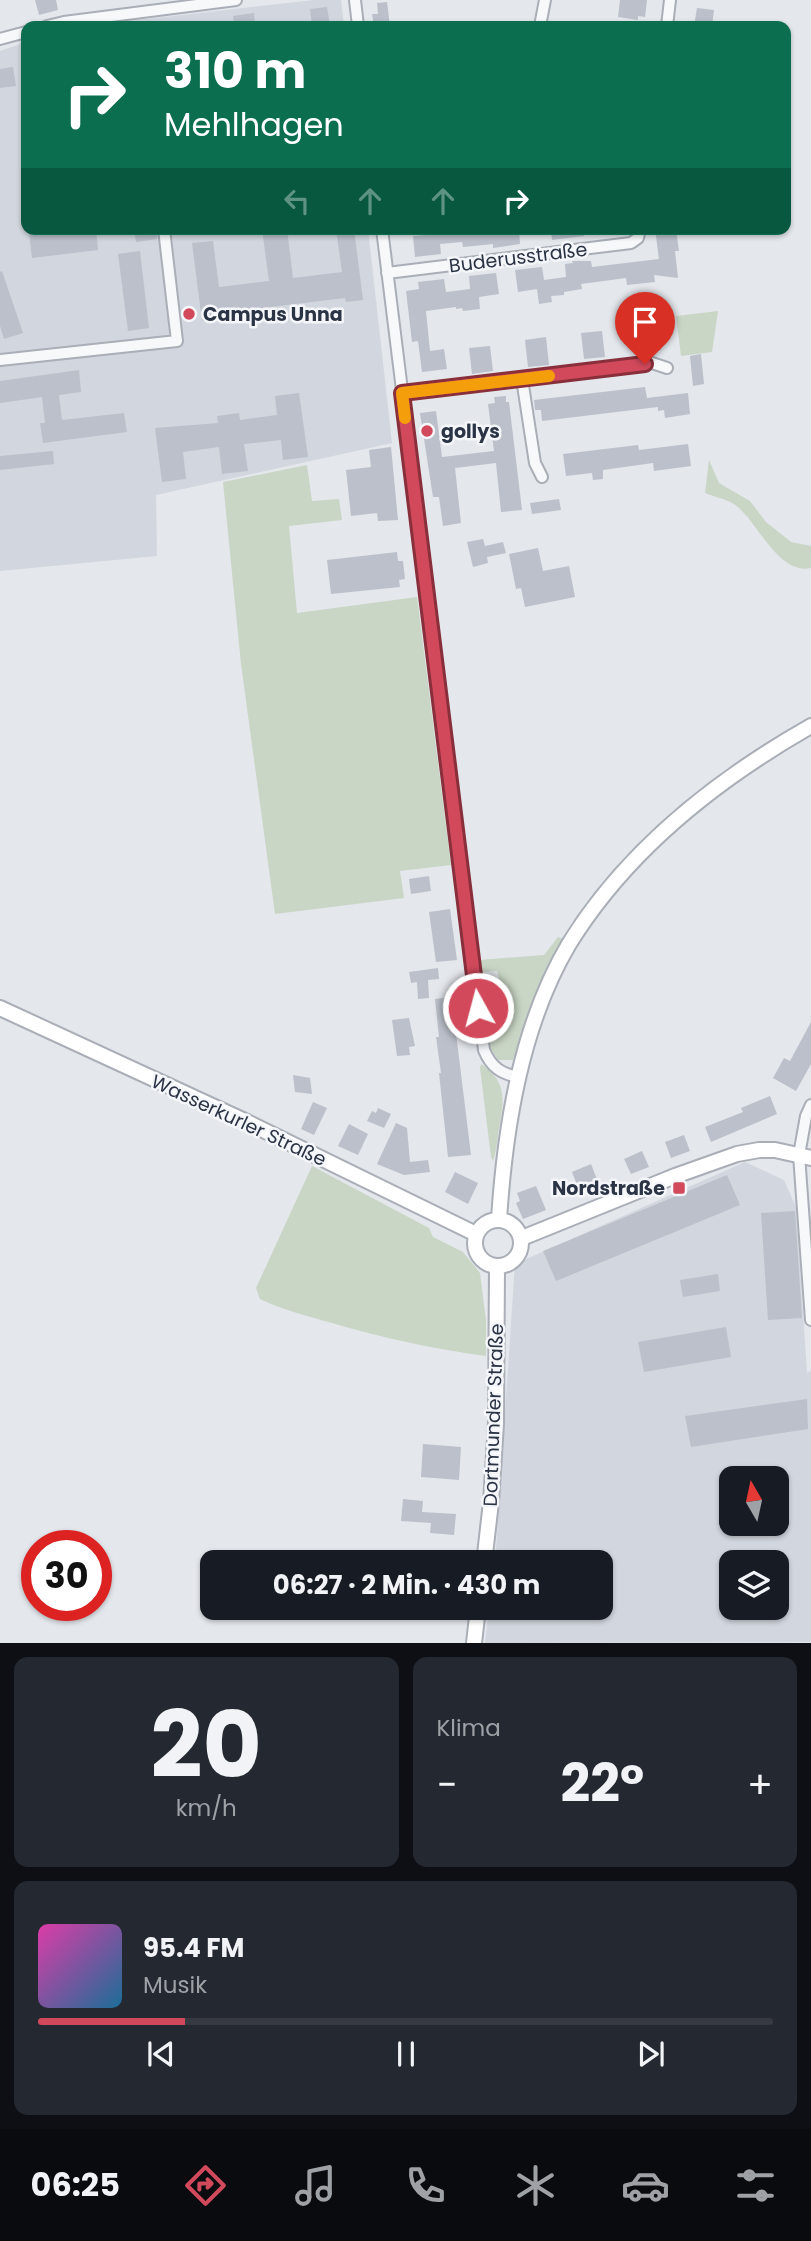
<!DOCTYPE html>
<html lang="de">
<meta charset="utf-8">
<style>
:root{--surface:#171b24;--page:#242831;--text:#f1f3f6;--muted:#9ea1a6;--line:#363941;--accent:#d1495b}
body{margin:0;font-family:Poppins,sans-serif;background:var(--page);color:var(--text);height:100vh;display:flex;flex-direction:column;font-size:26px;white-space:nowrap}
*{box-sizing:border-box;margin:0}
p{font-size:23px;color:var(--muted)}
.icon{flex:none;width:38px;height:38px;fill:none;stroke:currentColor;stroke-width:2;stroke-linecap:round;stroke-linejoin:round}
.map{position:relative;height:1643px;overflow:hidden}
.details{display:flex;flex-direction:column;gap:14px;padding:14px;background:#0d0f14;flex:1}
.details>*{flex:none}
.hud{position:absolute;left:21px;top:21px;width:770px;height:214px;border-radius:14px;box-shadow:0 2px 5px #0004;background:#0b6e4f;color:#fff;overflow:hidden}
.needle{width:46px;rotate:351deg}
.controls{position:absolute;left:719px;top:1466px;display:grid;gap:14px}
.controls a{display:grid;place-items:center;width:70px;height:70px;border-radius:14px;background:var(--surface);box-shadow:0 2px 5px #0004;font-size:35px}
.speed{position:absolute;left:21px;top:1530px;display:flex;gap:14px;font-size:35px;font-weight:700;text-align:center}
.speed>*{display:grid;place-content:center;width:91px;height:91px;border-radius:50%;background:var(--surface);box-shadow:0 2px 5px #0004;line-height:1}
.speed .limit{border:10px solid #d22;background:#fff;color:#111}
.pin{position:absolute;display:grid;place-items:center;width:60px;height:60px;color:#fff;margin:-72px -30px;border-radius:50% 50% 50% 0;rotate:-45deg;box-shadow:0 0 7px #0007}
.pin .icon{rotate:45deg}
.me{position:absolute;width:77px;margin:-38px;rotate:353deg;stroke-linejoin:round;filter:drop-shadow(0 0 5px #0008)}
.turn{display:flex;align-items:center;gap:24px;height:147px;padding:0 28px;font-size:32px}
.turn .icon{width:91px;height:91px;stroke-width:2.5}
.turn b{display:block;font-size:49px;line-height:60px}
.lanes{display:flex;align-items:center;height:66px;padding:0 28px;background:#0003;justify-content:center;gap:35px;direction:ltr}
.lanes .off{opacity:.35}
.big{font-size:52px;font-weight:700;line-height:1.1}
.details .card{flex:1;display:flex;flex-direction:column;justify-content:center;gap:10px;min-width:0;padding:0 24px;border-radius:14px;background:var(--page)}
.details .dial{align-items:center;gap:0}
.dial b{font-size:91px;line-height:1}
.song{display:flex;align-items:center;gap:21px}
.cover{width:84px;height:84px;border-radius:10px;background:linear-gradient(135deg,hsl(320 70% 55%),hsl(200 70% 35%))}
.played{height:7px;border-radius:4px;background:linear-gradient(90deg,var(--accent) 20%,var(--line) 20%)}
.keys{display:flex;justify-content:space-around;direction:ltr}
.heat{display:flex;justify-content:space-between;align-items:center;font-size:38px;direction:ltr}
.details .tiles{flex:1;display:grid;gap:14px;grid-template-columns:1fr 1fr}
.card:last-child{grid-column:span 2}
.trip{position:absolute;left:200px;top:1550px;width:413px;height:70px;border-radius:14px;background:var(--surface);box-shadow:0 2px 5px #0004;font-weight:700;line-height:70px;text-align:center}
.tabs{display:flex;height:112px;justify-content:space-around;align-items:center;background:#090b0e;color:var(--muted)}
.tabs .icon{width:49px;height:49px}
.tabs .selected{color:var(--accent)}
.tabs b{font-size:32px;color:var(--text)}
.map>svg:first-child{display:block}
.built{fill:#d2d6de;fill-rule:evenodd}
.green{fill:#c9d6c5}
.building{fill:#bbc0ca}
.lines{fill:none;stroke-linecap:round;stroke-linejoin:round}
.minor-casing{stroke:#a9aeb7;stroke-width:14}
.secondary-casing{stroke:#a9aeb7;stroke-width:18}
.minor{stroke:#f7f8fa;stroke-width:10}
.secondary{stroke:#fff;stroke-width:14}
.route-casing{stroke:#882f3b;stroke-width:18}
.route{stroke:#d1495b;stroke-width:12}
.slow{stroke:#f59e0b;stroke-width:12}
.poi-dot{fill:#d1495b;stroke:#f4f6f9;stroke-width:2.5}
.labels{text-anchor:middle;stroke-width:5;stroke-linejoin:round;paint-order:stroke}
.street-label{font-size:19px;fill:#2b3445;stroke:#f4f6f9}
.poi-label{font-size:19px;font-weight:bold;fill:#2b3445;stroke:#f4f6f9;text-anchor:start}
</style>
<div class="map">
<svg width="811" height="1643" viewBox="0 0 811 1643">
<rect width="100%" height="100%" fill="#e4e7ec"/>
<path class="built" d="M314,0H341L344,26H85Z
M26,42V229H368L392,443L156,495L157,556L0,571V51Z
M745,1162L784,1180L796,1207L807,1373L811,1370V1642L485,1643L489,1608H600V1563H495L515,1264ZM732,1479H777V1524H732ZM732,1563H777V1608H732Z"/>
<path class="green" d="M718,311L712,352L681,356L676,316Z
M709,460L719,483L750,501L766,522L791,542L811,546V568C780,575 759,526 739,508C731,500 715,497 705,493Z
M307,465L312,501L339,499L342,520L289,526L297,613L417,597L451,865L400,871L404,898L275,914L241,664L223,482Z
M558,937L563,939L539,988L513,1060H498L490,1048L487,1028L497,1027L503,993L497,971L480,972L479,960L544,955Z
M481,1064C510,1083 503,1104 498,1134C497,1143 496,1153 493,1161L491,1157L480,1068Z
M312,1166L429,1228L433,1237L463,1252L480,1273L486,1321V1356C434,1349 383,1338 332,1323C307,1316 283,1310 260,1299L256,1288Z"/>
<path class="building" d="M35,0H56L58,10L39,15Z
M620,0H647L645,17L638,16V20L618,17Z
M387,2L390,26H374L372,14H378L377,3Z
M327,7L330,26H312L310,9Z
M697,8L714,10L712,26H694Z
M254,13L255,26H234L233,16Z
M13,67L16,86L0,88V69Z
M63,229H96L98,250L32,258L29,233Z
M134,229H156L157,239L136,242Z
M262,229H287L293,278L342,272L336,229H354L363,300L346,302L345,298L222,313L223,318L202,321L192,243L213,241L219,287L269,281Z
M425,229H474V231L519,229L520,244L493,248V244L463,247L462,242L440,244L441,254L415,257L413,236L426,235Z
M551,229H584V236L552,240Z
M655,229H676L679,251H675L678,278L654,275L655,282L627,285L626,278L581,284L582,289L564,292V295L551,296L552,302L539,304L537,289L518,292L515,270L542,267L544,280L566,277L565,264L573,263L572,261H591L592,267L659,259Z
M140,251L149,328L128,331L118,254Z
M2,271L23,333L4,339L0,326V272Z
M496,273L499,294L479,297L480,309L463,311L462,308L456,309V307L426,311L430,351L444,349L447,369L422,372L418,341L412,342L406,291L419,289L418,282L444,279L446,292L470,289L469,276Z
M658,324L661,350L641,352L638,327Z
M602,331L605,357L584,359L581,333Z
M546,337L549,365L528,367L525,340Z
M490,346L493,371L472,374L469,348Z
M701,354L704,384L693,386L690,356Z
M79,370L81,392L59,395L62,420L124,413L127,432L43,443L40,423H45L42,397L0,403V381Z
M645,387L647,398L688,393L690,414L665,418L664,410L658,411V407L542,421L541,410H535L534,400Z
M299,393L308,457L283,460L281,440L244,444L248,471L222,474L219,447L183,452L186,479L162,482L155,428L218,423L217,416L239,413L240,420L277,415L275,396Z
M506,396V402H509L522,510L501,512L496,463L455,468L461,523L443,526L439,497H433L420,413L436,411L442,457L494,451L488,404L495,403L494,397Z
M688,444L691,466L654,471L653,463L603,470V479L593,480L592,473L566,476L563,454L638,445L639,450Z
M391,447L398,520L378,521L377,513L351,516L346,470L371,467L369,450Z
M53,451L54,464L0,470V456Z
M559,499L561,510L532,514L530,503Z
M483,539L485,546L503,542L506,553L487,557L488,563L473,567L467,542Z
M538,548L543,571L569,566L575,597L525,607L521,588L516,589L509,554Z
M397,552L398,561H403L405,579L399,580L400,587L331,594L327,560Z
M429,876L431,891L411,894L409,879Z
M450,909L457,960L436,962L429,912Z
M438,968L439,979L428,980L429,998L418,999L417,982L411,983L409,972Z
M459,996L462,1016L454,1017L471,1155L448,1157L439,1073H441L436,1037H439L435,999Z
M409,1018L415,1046L409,1047L410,1055L397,1056L392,1020Z
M811,1022V1064L796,1091L773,1078L784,1058L790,1061Z
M293,1075L310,1078L312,1094L295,1092Z
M770,1096L777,1114L711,1142L705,1127L743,1112L741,1108Z
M313,1102L327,1108L314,1135L301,1129Z
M378,1108L391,1114L384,1128L367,1121L372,1111L376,1113Z
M396,1123L407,1128L410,1162L428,1160L430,1172L404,1175L377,1164Z
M349,1124L368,1134L358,1155L338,1146Z
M684,1135L690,1151L671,1158L665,1142Z
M642,1151L649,1167L631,1174L624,1159Z
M591,1164L600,1187L581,1195L572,1172Z
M455,1172L478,1183L468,1204L445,1192Z
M727,1175L740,1205L556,1281L543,1251Z
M536,1186L546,1210L523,1219L516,1203L520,1201L517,1193Z
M795,1211L802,1318L768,1320L761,1213Z
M718,1274L720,1291L683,1297L680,1280Z
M726,1327L731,1357L644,1372L638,1342Z
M807,1399L808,1429L691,1447L685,1416Z
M423,1444L461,1447L459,1480L421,1477Z
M403,1499L423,1501L422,1512L456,1514L454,1535L430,1533L431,1523L401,1521Z"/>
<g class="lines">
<defs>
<path id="minor" d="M355,0L358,26
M47,26L64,22L236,0
M540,26L545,0
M667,26L670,0
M0,39L26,32
M382,229L484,1050C491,1067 501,1074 519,1077
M387,273L631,243L638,238L640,229
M0,360L177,341L164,229
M522,379L535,463L542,477
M402,393L645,364L652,363L667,368
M811,1105L806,1116L799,1155L811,1320"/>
<path id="secondary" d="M0,1008L247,1122L476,1234
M499,1219C505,1127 521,1025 569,944C627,850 716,780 811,726
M475 1243a23 23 0 1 1 46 0a23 23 0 1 1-46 0Z
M522,1238L675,1176L737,1154L759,1150H775L811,1158
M484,1563L491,1502L496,1423L497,1267
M474,1643L478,1608"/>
</defs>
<use href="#minor" class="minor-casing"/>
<use href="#secondary" class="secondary-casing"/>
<use href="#minor" class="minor"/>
<use href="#secondary" class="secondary"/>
</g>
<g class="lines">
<defs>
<path id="route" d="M478,1008L402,393L645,364"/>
</defs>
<use href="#route" class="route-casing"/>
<use href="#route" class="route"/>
<path class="slow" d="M405,418L402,393L549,376"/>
</g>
<g class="poi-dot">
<circle cx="189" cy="314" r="7"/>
<circle cx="427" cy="431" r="7"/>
<rect x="672" y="1181" width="14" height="14" rx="3.5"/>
</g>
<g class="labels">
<g class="street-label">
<text transform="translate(518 257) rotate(-7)" y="7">Buderusstraße</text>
<text transform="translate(239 1120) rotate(25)" y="7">Wasserkurler Straße</text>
<text transform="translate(493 1415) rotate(-88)" y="7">Dortmunder Straße</text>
</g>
<g class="poi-label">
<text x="203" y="321">Campus Unna</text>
<text x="441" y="438">gollys</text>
<text x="665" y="1195" text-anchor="end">Nordstraße</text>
</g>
</g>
</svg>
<div class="controls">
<a><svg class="needle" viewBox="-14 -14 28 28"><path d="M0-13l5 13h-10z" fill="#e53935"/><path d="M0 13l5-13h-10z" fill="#9ea1a6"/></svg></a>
<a><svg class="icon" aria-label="layers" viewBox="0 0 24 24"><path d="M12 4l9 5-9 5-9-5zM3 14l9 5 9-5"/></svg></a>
</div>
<div class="speed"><div class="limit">30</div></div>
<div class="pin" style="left:645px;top:364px;background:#d93025"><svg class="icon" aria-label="arrive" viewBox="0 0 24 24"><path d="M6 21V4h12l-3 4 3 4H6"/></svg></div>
<svg class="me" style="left:478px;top:1008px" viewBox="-20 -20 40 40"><circle r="17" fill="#d1495b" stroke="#fff" stroke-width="3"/><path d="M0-11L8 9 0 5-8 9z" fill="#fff"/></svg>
<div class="trip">06:27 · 2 Min. · 430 m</div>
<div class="hud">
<div class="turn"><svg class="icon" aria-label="right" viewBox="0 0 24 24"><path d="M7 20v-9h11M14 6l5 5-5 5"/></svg><div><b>310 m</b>Mehlhagen</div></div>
<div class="lanes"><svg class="icon off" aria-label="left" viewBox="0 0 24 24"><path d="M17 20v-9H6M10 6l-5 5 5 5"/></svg><svg class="icon off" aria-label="ahead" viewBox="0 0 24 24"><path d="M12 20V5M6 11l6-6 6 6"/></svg><svg class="icon off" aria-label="ahead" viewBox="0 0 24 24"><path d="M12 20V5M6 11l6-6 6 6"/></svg><svg class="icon" aria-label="right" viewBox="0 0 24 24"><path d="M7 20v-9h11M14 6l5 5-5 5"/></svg></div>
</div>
</div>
<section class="details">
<div class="tiles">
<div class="card dial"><b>20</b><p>km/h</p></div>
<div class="card"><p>Klima</p>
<div class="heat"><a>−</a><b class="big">22°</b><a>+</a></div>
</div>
<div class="card">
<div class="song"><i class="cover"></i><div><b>95.4 FM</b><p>Musik</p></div></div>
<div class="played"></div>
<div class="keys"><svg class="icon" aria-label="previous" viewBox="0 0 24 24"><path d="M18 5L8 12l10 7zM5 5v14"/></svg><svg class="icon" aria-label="pause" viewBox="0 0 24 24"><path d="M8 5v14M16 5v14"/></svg><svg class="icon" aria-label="next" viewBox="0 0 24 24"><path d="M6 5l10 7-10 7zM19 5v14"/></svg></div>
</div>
</div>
</section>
<nav class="tabs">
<b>06:25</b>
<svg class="icon selected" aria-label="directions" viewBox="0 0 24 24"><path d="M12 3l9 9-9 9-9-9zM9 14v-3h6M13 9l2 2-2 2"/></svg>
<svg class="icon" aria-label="music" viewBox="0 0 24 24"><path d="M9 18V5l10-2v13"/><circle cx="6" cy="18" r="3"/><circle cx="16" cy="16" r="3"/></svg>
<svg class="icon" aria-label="phone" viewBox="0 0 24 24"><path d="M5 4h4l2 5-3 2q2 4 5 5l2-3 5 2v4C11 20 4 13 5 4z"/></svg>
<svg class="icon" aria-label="climate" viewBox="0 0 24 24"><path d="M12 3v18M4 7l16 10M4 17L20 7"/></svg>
<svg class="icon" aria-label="car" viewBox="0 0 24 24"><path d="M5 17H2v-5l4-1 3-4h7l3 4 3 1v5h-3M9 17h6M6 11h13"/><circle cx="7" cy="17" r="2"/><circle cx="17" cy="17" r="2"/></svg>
<svg class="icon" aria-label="filters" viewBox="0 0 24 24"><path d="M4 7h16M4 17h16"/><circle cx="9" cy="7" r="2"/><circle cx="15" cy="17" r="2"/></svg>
</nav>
